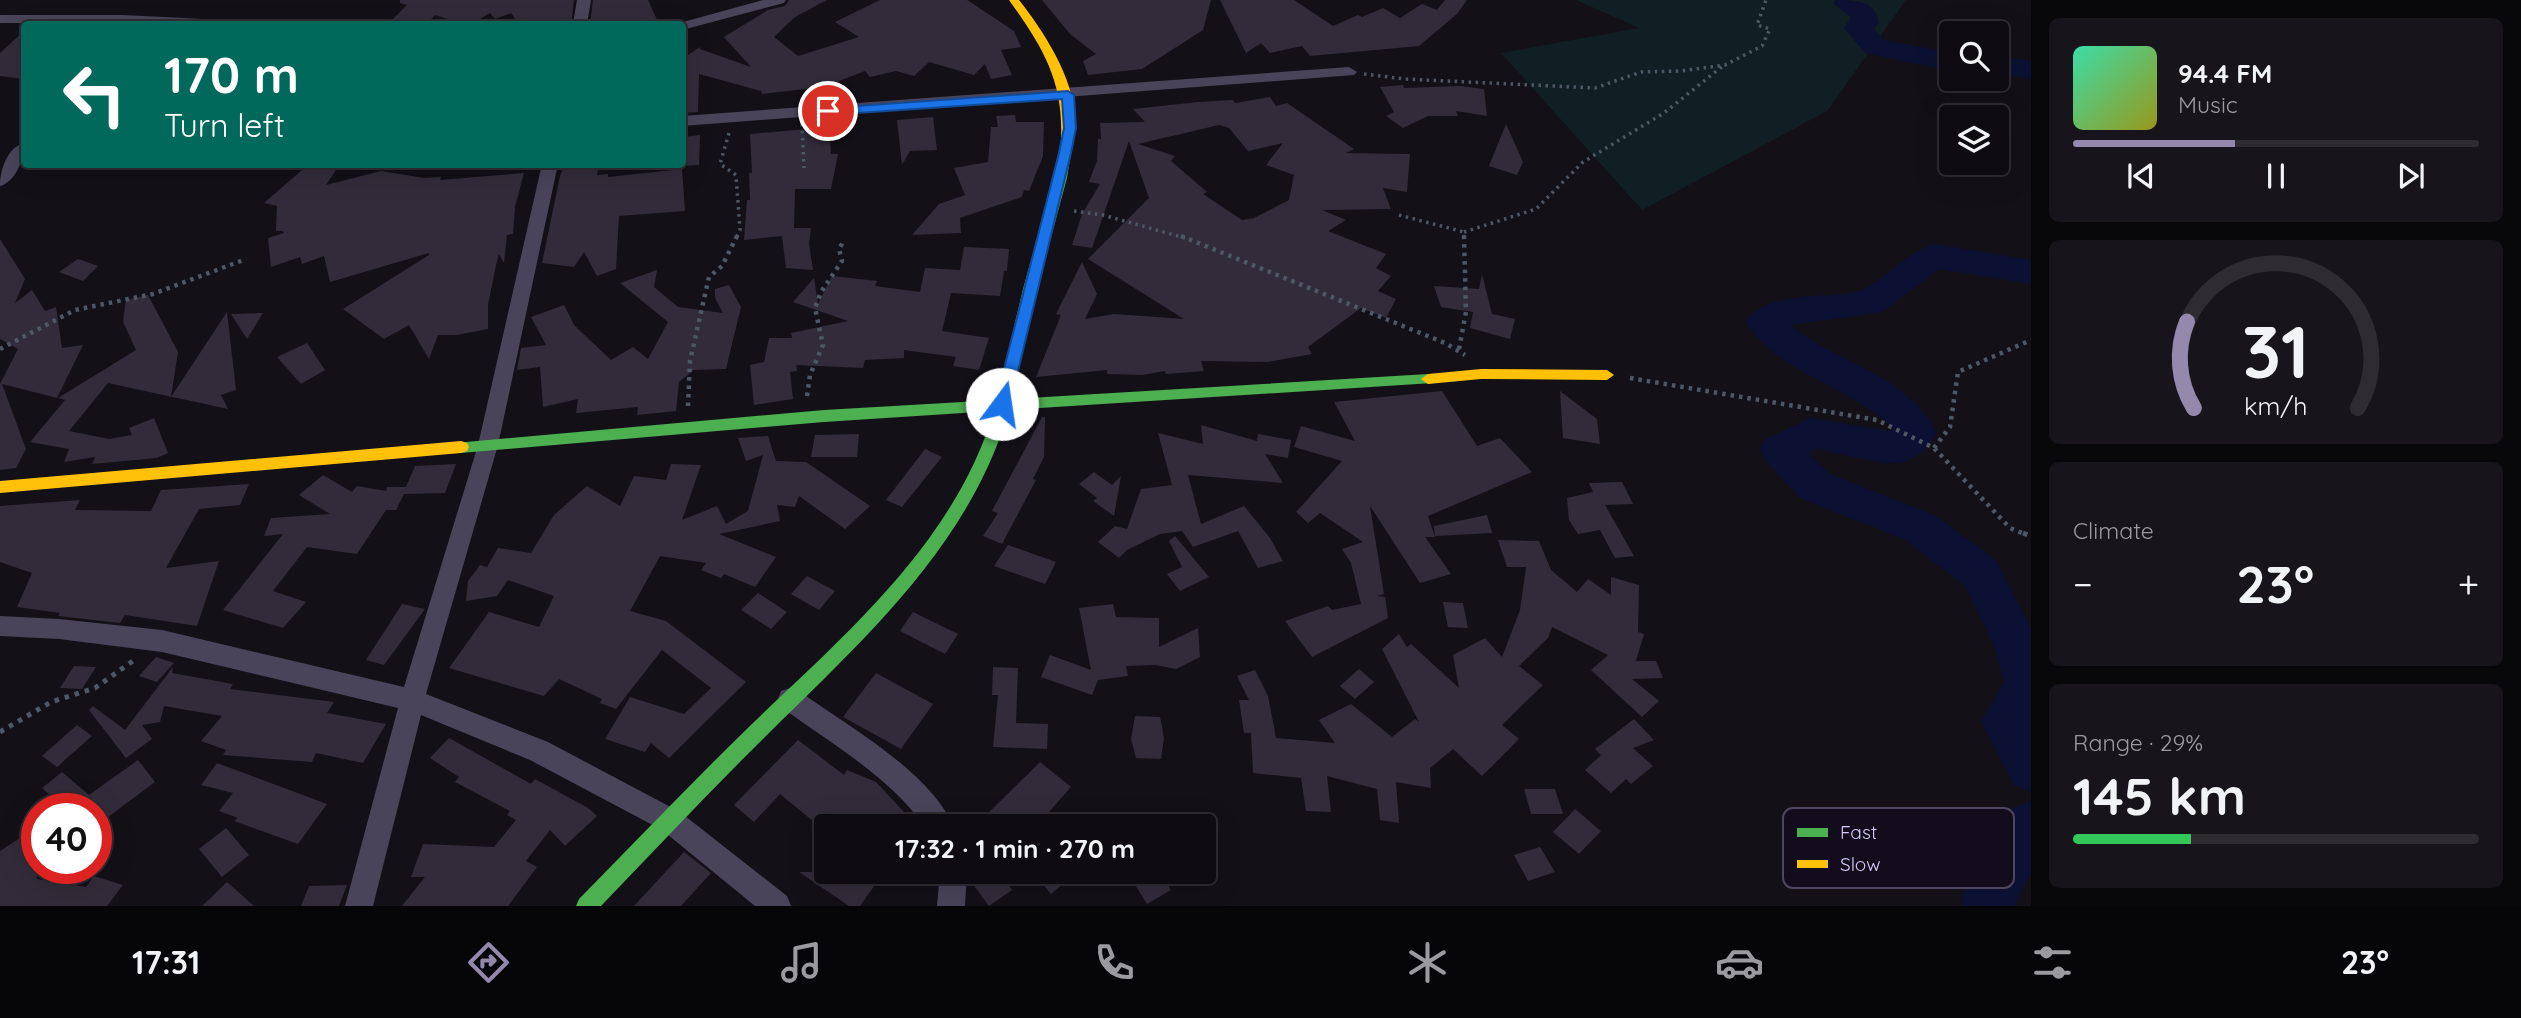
<!DOCTYPE html>
<meta charset="utf-8">
<style>
:root{--surface:#0e0c12;--page:#17151b;--text:#f1f3f6;--muted:#9b9b9f;--line:#2e2c32;--accent:#9488ac}
body{margin:0;font-family:Quicksand,sans-serif;background:var(--page);color:var(--text);height:100vh;display:flex;flex-direction:column;font-size:26px;white-space:nowrap}
*{box-sizing:border-box;margin:0}
p{font-size:23px;color:var(--muted)}
.icon{flex:none;width:38px;height:38px;fill:none;stroke:currentColor;stroke-width:2;stroke-linecap:round;stroke-linejoin:round}
.map{position:relative;flex:1;overflow:hidden}
.panel{display:flex;flex-direction:column;gap:18px;padding:18px;background:#08070a;width:490px}
.panel>*{flex:none}
.banner{position:absolute;left:21px;top:21px;width:665px;height:147px;border-radius:7px;box-shadow:0 7px 28px #0002,0 0 0 2px var(--line);background:#00695c;color:#fff;overflow:hidden}
.tools{position:absolute;left:1939px;top:21px;display:grid;gap:14px}
.tools a{display:grid;place-items:center;width:70px;height:70px;border-radius:7px;background:var(--surface);box-shadow:0 7px 28px #0002,0 0 0 2px var(--line);font-size:35px}
.speed{position:absolute;left:21px;top:793px;display:flex;gap:14px;font-size:35px;font-weight:700;text-align:center}
.speed>*{display:grid;place-content:center;width:91px;height:91px;border-radius:50%;background:var(--surface);box-shadow:0 7px 28px #0002,0 0 0 2px var(--line);line-height:1}
.speed .limit{border:10px solid #d22;background:#fff;color:#111}
.pin{position:absolute;display:grid;place-items:center;width:60px;height:60px;color:#fff;margin:-30px;border:4px solid #fff;border-radius:50%;box-shadow:0 2px 7px #0007}
.me{position:absolute;width:77px;margin:-38px;rotate:14deg;stroke-linejoin:round;filter:drop-shadow(0 0 5px #0008)}
.turn{display:flex;align-items:center;gap:24px;height:147px;padding:0 28px;font-size:32px}
.turn .icon{width:91px;height:91px;stroke-width:2.5}
.turn b{display:block;font-size:49px;line-height:60px}
.big{font-size:52px;font-weight:700;line-height:1.1}
.panel .card{flex:1;display:flex;flex-direction:column;justify-content:center;gap:10px;min-width:0;padding:0 24px;border-radius:10px;background:var(--page)}
.panel .dial{align-items:center;gap:0}
.dial svg{height:182px;overflow:visible;fill:none;stroke:var(--line);stroke-width:7;stroke-linecap:round;text-anchor:middle}
.dial text{fill:var(--text);stroke:none}
.song{display:flex;align-items:center;gap:21px}
.cover{width:84px;height:84px;border-radius:10px;background:linear-gradient(135deg,hsl(160 70% 55%),hsl(60 70% 35%))}
.played{height:7px;border-radius:4px;background:linear-gradient(90deg,var(--accent) 40%,var(--line) 40%)}
.keys{display:flex;justify-content:space-around;direction:ltr}
.heat{display:flex;justify-content:space-between;align-items:center;font-size:38px;direction:ltr}
.charge{height:10px;border-radius:5px;background:linear-gradient(90deg,#34c759 29%,var(--line) 0)}
.trip{position:absolute;left:814px;top:814px;width:402px;height:70px;border-radius:7px;background:var(--surface);box-shadow:0 7px 28px #0002,0 0 0 2px var(--line);font-weight:700;line-height:70px;text-align:center}
.tab-bar{display:flex;height:112px;justify-content:space-around;align-items:center;background:#060507;color:var(--muted)}
.tab-bar .icon{width:49px;height:49px}
.tab-bar .current{color:var(--accent)}
.tab-bar b{font-size:32px;color:var(--text)}
main{display:flex;flex:1;min-height:0}
.map>svg:first-child{display:block}
.green{fill:#101f23}
.lines{fill:none;stroke-linecap:round;stroke-linejoin:round}
.river{fill:#0c1133;fill-rule:evenodd}
.building{fill:#322c3a;fill-rule:evenodd}
.path-far2{stroke:#4e5765;stroke-width:3.5;stroke-dasharray:2.5 4.5;stroke-linecap:butt}
.path-far1{stroke:#4e5765;stroke-width:4.5;stroke-dasharray:3.5 5;stroke-linecap:butt}
.path{stroke:#4e5765;stroke-width:5;stroke-dasharray:4.5 6;stroke-linecap:butt}
.street{fill:#494459;fill-rule:evenodd}
.fast{fill:#4caf50;fill-rule:evenodd}
.slow{fill:#ffc107;fill-rule:evenodd}
.route{fill:#1a73e8;stroke:#114b97;stroke-width:2}
.key{fill:#120c1c;stroke:#4e455f;stroke-width:2}
.key-label{font-size:19px;fill:#dac9fc}
</style>
<main>
<div class="map">
<svg width="2031" height="906" viewBox="0 0 2031 906">
<rect width="100%" height="100%" fill="#131018"/>
<path class="green" d="M1576,0H1906L1827,111L1642,210L1501,53L1639,28Z"/>
<g class="lines">
<path class="river" d="M1835,0C1856,0 1876,0 1879,23L1874,29L1884,40L1951,53V71L1865,53L1844,28L1851,17L1834,4Z
M1997,55L2031,61V79L1997,73Z
M1933,244L2031,260V284L1939,269L1882,312L1791,325C1839,365 1905,373 1937,432C1930,446 1917,460 1901,463C1884,466 1835,452 1815,449L1808,453L1830,474L1936,516L1996,560L2031,628V792L2014,785L1981,721L2004,682L1995,649L1965,586L1906,540L1800,498L1766,461L1760,450L1766,439L1810,418L1891,431L1894,429C1853,387 1775,372 1746,322C1763,292 1825,298 1856,292C1877,288 1906,252 1933,244Z
M2031,801V874L2016,900L2017,906H1963L1962,895L1970,876L2013,808Z"/>
</g>
<path class="building" d="M400,0H574L571,24H519L511,13L495,19L490,13L472,24H463L435,15L426,24H388L407,5L400,3Z
M593,0H648L659,24H590Z
M789,0H827L795,17L774,37L798,56L859,37L835,22L880,0H967L1014,31L1021,47L1001,50L1012,75L991,79L985,64L974,75L929,62L914,76L896,71L870,77L865,71L839,81V85L762,94L761,91L699,74L698,112L682,113V59L700,47V49L751,67L724,37L768,10L785,6Z
M1042,0H1211L1203,30L1142,69L1088,75L1083,61L1096,54L1070,34Z
M1220,0H1294L1333,26L1358,15L1362,17L1383,8L1400,18L1422,4L1437,10L1445,0H1467L1457,14L1419,46L1310,56L1302,46L1270,53L1261,43L1246,53Z
M24,31V79L0,76V53Z
M1403,85L1404,88L1461,86L1484,89L1487,116L1456,111L1458,116H1428L1403,128L1386,116L1394,112L1380,87Z
M1270,97L1276,106L1287,103L1354,149L1346,153L1410,154L1407,192L1383,188L1391,209L1322,210L1346,220L1328,231L1386,254L1376,268L1391,276L1378,291L1396,299L1386,318L1361,308L1308,347L1312,354L1267,362L1201,361L1204,371L1166,374L1165,371L1142,375L1107,374V370L1036,377L1061,315L1056,314L1082,262L1097,294L1085,319L1114,314L1184,319L1088,259L1149,198L1129,141L1092,248L1072,245L1082,214L1100,184L1089,182L1097,161L1098,139H1101L1100,123L1145,122L1133,109L1198,102L1233,100L1235,103ZM1219,125L1229,128L1248,151L1283,143L1266,165L1294,175L1289,200L1254,218L1242,220L1203,194L1207,192L1171,161L1175,156L1138,144Z
M1015,115L1016,122H1044L1043,156L1029,191L1024,190L1022,197L960,218L961,233L912,235L939,204L965,195L954,168L988,162L991,127H998L996,116Z
M933,117L937,150L910,151L902,165L897,120Z
M1506,124L1523,162L1517,175L1489,166Z
M829,127L831,154H838L831,189H795L794,228H811L809,243L813,270L786,268L782,236L744,240L747,200H750L749,173H752L750,134Z
M700,135L699,165L681,166L684,137Z
M565,164H599L597,175L608,174V177L682,169L685,211L619,216L616,269L597,276L584,252L574,267L542,263L560,176Z
M338,167L326,185L381,171L424,178L441,177L440,180L524,173L515,207L513,234L507,235L504,263L499,254L496,265L488,305V329L456,335H438L429,359L409,325L384,339L343,309L429,255V253L330,282L324,256L302,264L300,257L271,267L268,238L284,233L283,231H276L277,206L264,203L302,170Z
M0,239L25,279L15,303L32,290L45,311L56,307L62,348L83,345L57,398L2,384L26,449L16,468L0,470V384L18,349L0,339Z
M964,247L1009,249L1007,271H1004L1000,296L951,293L942,331L989,338L979,370L953,366L956,357L904,350V358L865,360L863,368L796,365L797,371L790,372L793,399L754,405L750,365L764,362L769,338H792L791,333L848,321L793,302L814,278L818,304L832,276L877,281L875,286L920,292L925,268L960,270Z
M78,259L98,266L83,281L59,272Z
M657,270L654,287L678,307L723,313L715,298V289L729,285L741,307L726,369L694,370L679,382L676,411L637,415L638,407L576,413L578,399L543,407L540,367L517,370L521,348L546,345L531,317L564,305L574,325L611,360L633,347L648,359L668,322L620,283Z
M1482,274L1492,314L1515,319L1510,339L1470,328L1473,312L1441,307L1434,286L1479,289Z
M148,295L178,352L171,397L227,312L236,390L221,395L228,409L108,383L69,431L109,439L132,435L129,428L154,418L168,453L157,458L92,464L95,457L64,462L69,449L30,442L65,400L58,398L136,350L123,322L126,300Z
M263,313L247,339L231,314Z
M307,343L325,370L301,384L277,357Z
M1442,391L1477,446L1500,438L1532,472L1428,516L1435,537H1425L1451,574L1420,583L1370,506L1384,594L1377,596L1385,597L1388,618L1312,657L1285,621L1328,606L1332,610L1361,604L1351,563L1342,549L1363,542L1320,513L1308,523L1296,512L1342,461L1294,447L1301,426L1355,441L1334,402Z
M1560,391L1597,419L1600,444L1563,438Z
M1042,417H1045L1044,457L1033,479L1036,480L1002,544L983,536L998,513L992,511Z
M1201,425L1257,441L1258,434L1291,440L1288,458L1265,454L1283,483L1188,475L1201,524L1244,506L1270,538L1283,561L1258,568L1238,531L1193,547L1182,531L1160,534L1127,550L1119,558L1098,542L1115,526L1127,529L1141,489L1172,485L1158,433L1203,444Z
M859,434L857,457H811L815,435Z
M768,436L776,461L806,462L870,506L845,529L799,496L795,507L777,505L780,521L719,534L776,557L755,587L724,574L721,578L701,570L706,563L660,556L630,611L666,621L746,682L669,758L651,743L645,752L605,739L630,697L684,714L711,688L662,650L616,709L600,703L602,699L559,679L544,696L449,668L489,612L539,627L554,596L508,580L497,596L466,601L468,581L480,565L487,567L498,548L531,553L554,515L587,486L620,506L634,476L666,480L671,464L701,465L682,520L717,506L726,524L748,511L763,455L746,461L738,438Z
M925,449L942,457L902,507L886,500Z
M456,464L445,493L404,494L396,510H386L357,554L307,547L273,591L306,602L283,628L223,610L283,534L264,536L271,518L330,514L299,495L323,475L352,492L357,486L386,491L387,487H406L415,466Z
M1094,472L1112,485L1121,476L1114,516L1093,501L1097,498L1079,484Z
M1622,482L1633,504L1605,505L1634,556L1615,558L1600,530L1578,534L1569,520L1567,498L1593,492L1589,483Z
M249,484L240,505L199,509L166,568L219,561L197,626L125,615L120,623L58,616L60,613L17,607L32,573L0,562V506L80,500L75,510L151,511L161,490Z
M1487,515L1492,533L1435,536L1434,526Z
M1175,536L1209,577L1180,591L1167,574L1182,567L1169,541Z
M1498,540L1539,541L1551,570L1577,592L1588,579L1611,595V577L1639,585L1638,632L1644,634L1636,661H1656L1663,678L1632,679L1659,701L1642,717L1591,670L1608,655L1552,627L1548,638L1519,666L1543,685L1502,725L1519,739L1482,776L1453,749L1430,768L1431,788L1396,782L1399,823L1380,820L1377,789L1327,776L1331,812L1306,811L1301,778L1253,773L1251,733H1244L1239,700H1249L1237,676L1255,670L1268,696L1276,738L1335,743L1319,720L1351,704L1392,737L1415,719L1419,722L1382,649L1399,634L1407,647L1411,644L1459,688L1453,655L1485,638L1502,657L1520,610L1526,567H1507Z
M1008,545L1056,562L1045,584L994,566Z
M807,576L835,591L819,610L791,594Z
M758,593L787,612L771,629L741,610Z
M1443,602L1463,603L1468,628L1448,627Z
M402,604L425,609L384,665L366,660Z
M1113,604L1116,617L1159,618V647L1198,628L1200,657L1176,669L1155,665L1126,666L1128,676L1098,680L1092,695L1041,677L1050,655L1091,670L1079,608Z
M913,612L958,634L945,654L900,631Z
M156,657L174,663L157,682L139,676Z
M74,666L96,667L82,689L60,688Z
M173,667L172,673L233,684L230,689L334,702L327,713L386,724L363,763L316,753L312,762L223,755L226,750L201,741L222,716L164,706L160,722L142,725L152,739L126,758L89,710L93,706L125,730Z
M993,667L1018,668L1016,723L1048,724L1047,749L993,747L998,695H992Z
M1359,669L1374,682L1355,699L1340,686Z
M876,673L933,704L901,749L843,717Z
M1135,716L1160,717L1164,738L1161,759L1136,758L1131,739Z
M1634,719L1654,740L1633,748L1653,766L1631,784L1626,779L1611,793L1585,770L1601,755L1595,749Z
M77,725L92,736L57,767L42,756Z
M449,738L531,784L535,779L588,808L597,816L565,846L550,830L526,861L537,867L508,906H402L425,877H411L423,844L494,847L516,820L507,815L510,811L455,782L459,777L430,758Z
M798,740L844,775L847,770L876,782L917,826H819L780,794L754,822L734,805Z
M138,760L155,782L96,826V808H65L42,788L62,772L89,795Z
M1040,762L1071,787L1048,813L1034,826H975Z
M217,763L327,804L298,844L234,821L238,818L219,811L233,793L201,785Z
M1524,789H1555L1563,814H1531Z
M1575,809L1601,831L1579,854L1553,832Z
M37,827V879L86,887L94,876L123,885L107,906H0V851Z
M226,828L249,855L222,877L199,849Z
M1540,847L1555,872L1528,881L1514,855Z
M684,852L711,873L681,906H634Z
M799,872H884L860,906H849Z
M969,872H998L1012,890L989,906L969,879Z
M1033,872H1077L1051,894Z
M1127,872H1160L1171,890L1147,904Z
M227,882L254,906H202Z
M347,885L339,906H301L309,886Z"/>
<g class="lines">
<path class="path-far2" d="M1364,74L1405,79L1595,88L1641,72L1681,71L1725,65L1762,46L1770,29L1757,25L1766,0
M802,124L804,168
M729,133L720,164L736,175L740,230L736,238
M1074,211L1103,215L1185,238
M1399,215L1464,232V238
M1464,232L1536,209L1583,162L1664,113L1724,65"/>
<path class="path-far1" d="M1181,236L1445,343L1465,355
M0,349L75,310L153,294L246,259
M1459,349L1466,312L1464,236
M1630,378L1877,420L1934,448L2010,528L2027,535
M807,396L810,375L823,345L815,308L821,292L842,261L839,249L843,242
M688,406L690,361L709,277L722,266L737,236
M1934,448L1950,427L1958,372L2031,340"/>
<path class="path" d="M2023,533L2031,536
M0,732L51,702L95,688L137,658"/>
<path class="street" d="M577,0H591L587,24H573Z
M763,0H786L784,3L682,30V24H676Z
M0,15H123L223,20L230,24L0,23Z
M1349,67L1357,72L1354,75L682,126V116Z
M24,143C25,157 16,182 0,186C0,171 7,147 24,143Z
M542,164H558L498,445L426,694L548,742L680,812L787,896L791,906H755L662,830L530,760L421,715L373,906H345L398,708L162,652L59,639L0,636V616L59,619L162,630L404,687L478,445Z
M790,688L799,691C846,725 931,772 953,826H924C889,776 830,743 781,707L778,699L781,691Z
M940,872H967L965,906H937Z"/>
<path class="fast" d="M1067,136L1073,140L1067,178L1037,289L1012,399L1428,374L1435,379L1433,383L1009,410C970,545 864,639 768,734C711,790 656,849 601,906H576L579,899C637,840 694,780 754,722C849,631 955,541 994,411L824,422L461,453L455,451L453,447L455,443L824,410L997,400L1023,289L1054,178L1061,140Z"/>
<path class="slow" d="M1009,0H1019C1046,34 1088,98 1071,143H1063L1061,140C1064,81 1042,46 1009,0Z
M1481,369L1607,370L1614,375L1607,380L1481,379L1428,384L1421,379L1428,374Z
M461,441L467,443L469,447L467,451L461,453L0,493V481Z"/>
</g>
<path class="route" d="M1068,91L1074,95L1076,128L1071,153L1010,404L1002,410L995,404L1059,153L1064,128L1062,99L828,115L822,111L828,108Z"/>
<rect x="1783" y="808" width="231" height="80" rx="10" class="key"/>
<rect x="1797" y="828" width="31" height="9" fill="#4caf50"/>
<rect x="1797" y="860" width="31" height="8" fill="#ffc107"/>
<g class="key-label">
<text x="1840" y="839">Fast</text>
<text x="1840" y="871">Slow</text>
</g>
</svg>
<div class="tools">
<a><svg class="icon" aria-label="search" viewBox="0 0 24 24"><circle cx="10" cy="10" r="6"/><path d="M15 15l6 6"/></svg></a>
<a><svg class="icon" aria-label="layers" viewBox="0 0 24 24"><path d="M12 4l9 5-9 5-9-5zM3 14l9 5 9-5"/></svg></a>
</div>
<div class="speed"><div class="limit">40</div></div>
<div class="pin" style="left:828px;top:111px;background:#d93025"><svg class="icon" aria-label="arrive" viewBox="0 0 24 24"><path d="M6 21V4h12l-3 4 3 4H6"/></svg></div>
<svg class="me" style="left:1002px;top:404px" viewBox="-20 -20 40 40"><circle r="19" fill="#fff"/><path d="M0-13L10 11 0 6-10 11z" fill="#1a73e8"/></svg>
<div class="trip">17:32 · 1 min · 270 m</div>
<div class="banner">
<div class="turn"><svg class="icon" aria-label="left" viewBox="0 0 24 24"><path d="M17 20v-9H6M10 6l-5 5 5 5"/></svg><div><b>170 m</b>Turn left</div></div>
</div>
</div>
<section class="panel">
<div class="card">
<div class="song"><i class="cover"></i><div><b>94.4 FM</b><p>Music</p></div></div>
<div class="played"></div>
<div class="keys"><svg class="icon" aria-label="previous" viewBox="0 0 24 24"><path d="M18 5L8 12l10 7zM5 5v14"/></svg><svg class="icon" aria-label="pause" viewBox="0 0 24 24"><path d="M8 5v14M16 5v14"/></svg><svg class="icon" aria-label="next" viewBox="0 0 24 24"><path d="M6 5l10 7-10 7zM19 5v14"/></svg></div>
</div>
<div class="card dial"><svg viewBox="0 0 100 80">
<path d="M14 69A42 42 0 1 1 86 69"/>
<path d="M14 69A42 42 0 0 1 11 31" stroke="#9488ac"/>
<text x="50" y="56" font-size="32" font-weight="700">31</text>
<text x="50" y="72" font-size="11">km/h</text>
</svg></div>
<div class="card"><p>Climate</p>
<div class="heat"><a>−</a><b class="big">23°</b><a>+</a></div>
</div>
<div class="card"><p>Range · 29%</p><b class="big">145 km</b><div class="charge"></div></div>
</section>
</main>
<nav class="tab-bar">
<b>17:31</b>
<svg class="icon current" aria-label="directions" viewBox="0 0 24 24"><path d="M12 3l9 9-9 9-9-9zM9 14v-3h6M13 9l2 2-2 2"/></svg>
<svg class="icon" aria-label="music" viewBox="0 0 24 24"><path d="M9 18V5l10-2v13"/><circle cx="6" cy="18" r="3"/><circle cx="16" cy="16" r="3"/></svg>
<svg class="icon" aria-label="phone" viewBox="0 0 24 24"><path d="M5 4h4l2 5-3 2q2 4 5 5l2-3 5 2v4C11 20 4 13 5 4z"/></svg>
<svg class="icon" aria-label="climate" viewBox="0 0 24 24"><path d="M12 3v18M4 7l16 10M4 17L20 7"/></svg>
<svg class="icon" aria-label="car" viewBox="0 0 24 24"><path d="M5 17H2v-5l4-1 3-4h7l3 4 3 1v5h-3M9 17h6M6 11h13"/><circle cx="7" cy="17" r="2"/><circle cx="17" cy="17" r="2"/></svg>
<svg class="icon" aria-label="filters" viewBox="0 0 24 24"><path d="M4 7h16M4 17h16"/><circle cx="9" cy="7" r="2"/><circle cx="15" cy="17" r="2"/></svg>
<b>23°</b>
</nav>
